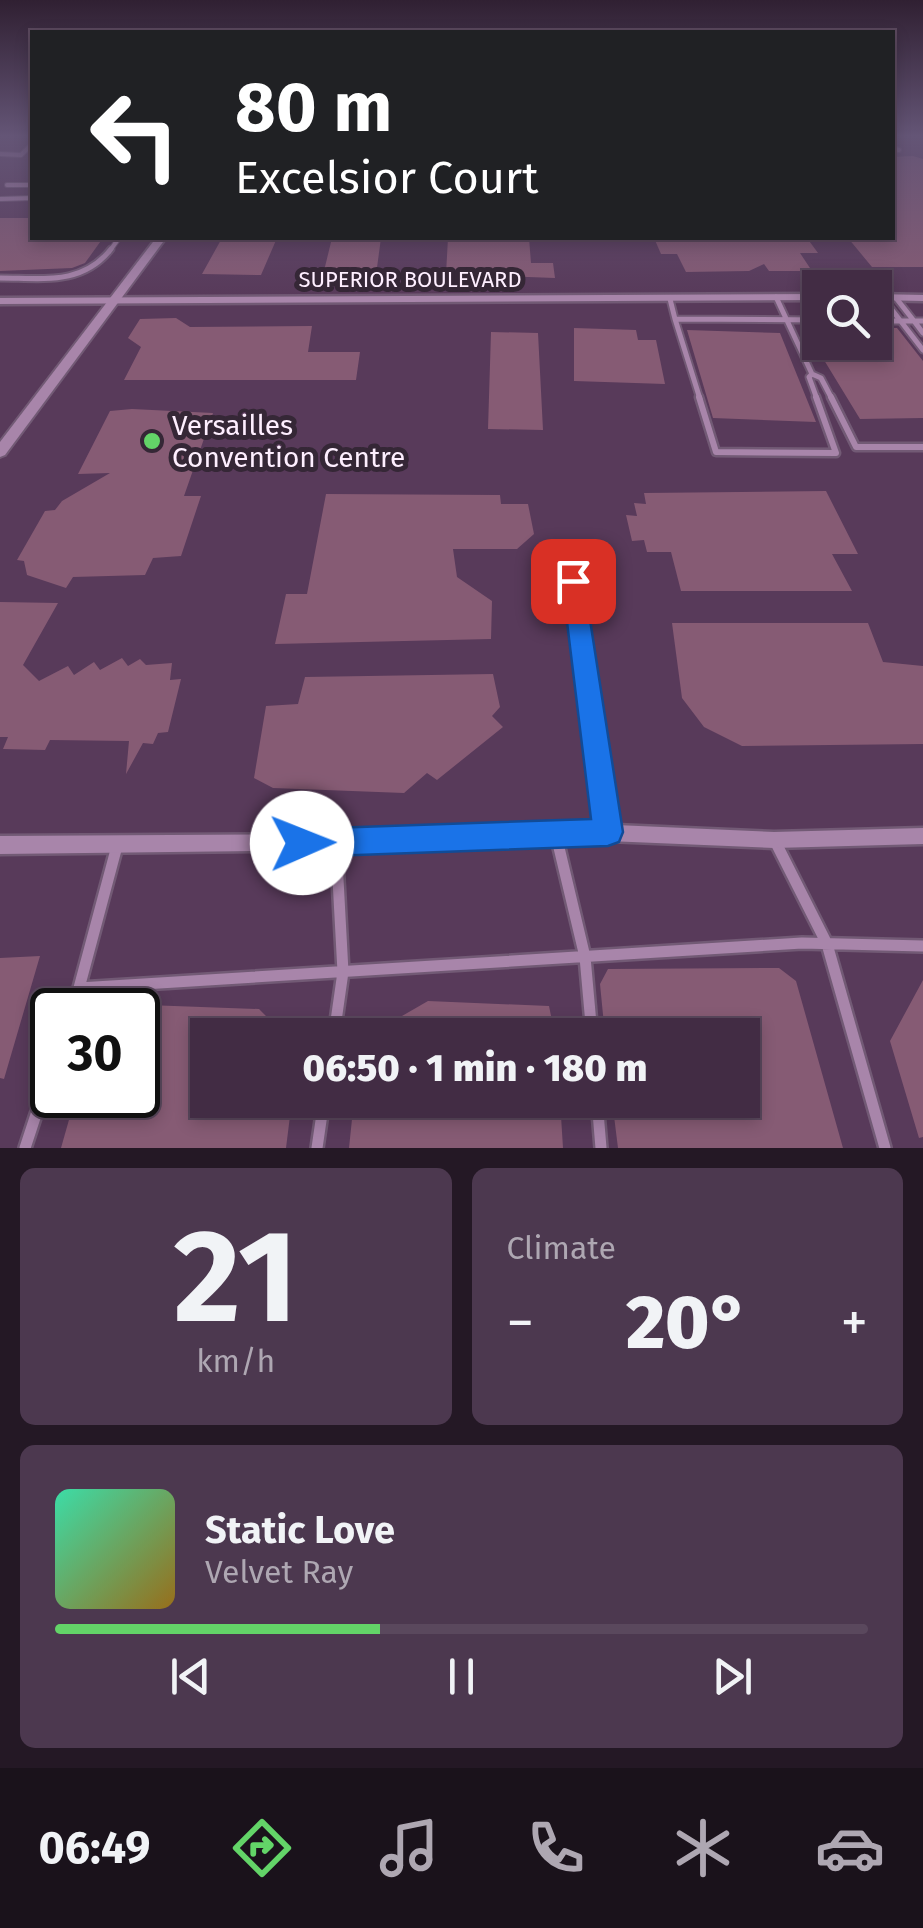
<!DOCTYPE html>
<meta charset="utf-8">
<style>
:root{--surface:#422c44;--page:#4c384f;--text:#f1f3f6;--muted:#aea7b2;--line:#5a485d;--accent:#63d468}
body{margin:0;font-family:"Fira Sans",sans-serif;background:var(--page);color:var(--text);height:100vh;display:flex;flex-direction:column;font-size:38px;white-space:nowrap}
*{box-sizing:border-box;margin:0}
p{font-size:32px;color:var(--muted)}
.icon{flex:none;width:55px;height:55px;fill:none;stroke:currentColor;stroke-width:2;stroke-linecap:round;stroke-linejoin:round}
.map{position:relative;height:1148px;overflow:hidden}
.details{display:flex;flex-direction:column;gap:20px;padding:20px;background:#241825;flex:1}
.details>*{flex:none}
.banner{position:absolute;left:30px;top:30px;width:865px;height:210px;border-radius:0px;box-shadow:0 5px 15px #0003,0 0 0 2px var(--line);background:#202124;color:#fff;overflow:hidden}
.tools{position:absolute;left:802px;top:270px;display:grid;gap:20px}
.tools a{display:grid;place-items:center;width:90px;height:90px;border-radius:0px;background:var(--surface);box-shadow:0 5px 15px #0003,0 0 0 2px var(--line);font-size:50px}
.speed{position:absolute;left:30px;top:988px;display:flex;gap:20px;font-size:50px;font-weight:700;text-align:center}
.speed>*{display:grid;place-content:center;width:130px;height:130px;border-radius:50%;background:var(--surface);box-shadow:0 5px 15px #0003,0 0 0 2px var(--line);line-height:1}
.speed .limit{border:5px solid #111;border-radius:15px;background:#fff;color:#111}
.pin{position:absolute;display:grid;place-items:center;width:85px;height:85px;color:#fff;margin:-42px;border-radius:20px;box-shadow:0 5px 15px #0006}
.me{position:absolute;width:110px;margin:-55px;rotate:89deg;stroke-linejoin:round;filter:drop-shadow(0 0 8px #0008)}
.turn{display:flex;align-items:center;gap:35px;height:210px;padding:0 40px;font-size:45px}
.turn .icon{width:130px;height:130px;stroke-width:2.5}
.turn b{display:block;font-size:70px;line-height:85px}
.big{font-size:75px;font-weight:800;line-height:1.1}
.details .widget{flex:1;display:flex;flex-direction:column;justify-content:center;gap:15px;min-width:0;padding:0 35px;border-radius:15px;background:var(--page)}
.details .dial{align-items:center;gap:0}
.dial b{font-size:130px;line-height:1}
.song{display:flex;align-items:center;gap:30px}
.cover{width:120px;height:120px;border-radius:15px;background:linear-gradient(135deg,hsl(160 70% 55%),hsl(40 70% 35%))}
.played{height:10px;border-radius:5px;background:linear-gradient(90deg,var(--accent) 40%,var(--line) 40%)}
.keys{display:flex;justify-content:space-around;direction:ltr}
.heat{display:flex;justify-content:space-between;align-items:center;font-size:55px;direction:ltr}
.details .tiles{flex:1;display:grid;gap:20px;grid-template-columns:1fr 1fr}
.widget:last-child{grid-column:span 2}
.trip{position:absolute;left:190px;top:1018px;width:570px;height:100px;border-radius:0px;background:var(--surface);box-shadow:0 5px 15px #0003,0 0 0 2px var(--line);font-weight:800;line-height:100px;text-align:center}
.menu{display:flex;height:160px;justify-content:space-around;align-items:center;background:#1a121b;color:var(--muted)}
.menu .icon{width:70px;height:70px}
.menu .selected{color:var(--accent)}
.menu b{font-size:45px;color:var(--text)}
.map>svg:first-child{display:block}
.building{fill:#865b74}
.lines{fill:none;stroke-linecap:round;stroke-linejoin:round}
.service-far3-casing{stroke:#725a75;stroke-width:6}
.service-far2-casing{stroke:#725a75;stroke-width:9}
.service-far1-casing{stroke:#725a75;stroke-width:11}
.service-casing{stroke:#725a75;stroke-width:16}
.minor-casing{stroke:#725a75;stroke-width:5}
.tertiary-casing{stroke:#725a75;stroke-width:4}
.service-far3{stroke:#a885aa;stroke-width:4}
.service-far2{stroke:#a885aa;stroke-width:5}
.service-far1{stroke:#a885aa;stroke-width:6}
.service{stroke:#a885aa;stroke-width:11}
.minor{fill:#a885aa;fill-rule:evenodd}
.tertiary{fill:#a885aa;fill-rule:evenodd}
.route{fill:#1a73e8;stroke:#114b97;stroke-width:2.5}
.poi-dot{fill:#63d468;stroke:#352736;stroke-width:4}
.labels{text-anchor:middle;stroke-width:10;stroke-linejoin:round;paint-order:stroke}
.far-street-label{font-size:22px;fill:#feefff;stroke:#352736}
.poi-label{font-size:28px;fill:#feefff;stroke:#352736;text-anchor:start}
</style>
<div class="map">
<svg width="923" height="1148" viewBox="0 0 923 1148">
<rect width="100%" height="100%" fill="#583a5a"/>
<path class="building" d="M913,156L923,159V267H872L848,238H892V157Z
M0,218H32V238H103L85,263L72,268L0,271Z
M222,238H277L261,275L202,274Z
M332,238H381L376,275H323Z
M448,238H529L531,263H553L555,278L446,274Z
M654,238H807L818,253H800L812,271H769L764,264L749,271L686,272L677,254H661Z
M176,318L190,327L312,326L308,352H360L356,380H124L141,347L128,338L140,319Z
M574,328L636,330L638,340H656L665,384L574,381Z
M875,328H897L923,361V418L860,419L813,342H875Z
M687,330L780,333L816,422L713,418Z
M491,332L538,333L543,430L488,429Z
M132,409L213,413L184,496H201L181,556L153,558L145,575L73,577L66,588L27,575L24,561L17,560L45,511L55,510L62,501L110,473L78,474L110,411Z
M826,491L858,554H832L852,591H681L671,552H647L644,540L632,541L626,515L637,516L634,503L646,504L644,493Z
M326,494L500,495L501,504H528L534,534L517,549H453L457,577L492,601L491,639L275,644L286,594H307Z
M0,602L58,603L23,665L39,681L68,666L74,675L94,662L100,670L122,658L128,666L140,659L146,665L172,663L170,680L181,679L168,732L158,733L153,744L143,743L126,774L129,741L50,740L45,750L3,749L8,737H0Z
M672,623H868L883,662L923,666V744L742,746L704,727L682,698Z
M493,674L500,707L492,716L503,727L437,780L427,773L404,793L273,788L254,778L266,706L298,704L305,677Z
M40,956L4,1079L0,1078V958Z
M779,968L796,981L843,1148H618L612,1100H742V1035H605L600,984L608,969Z
M923,980V1137L919,1138L890,1041Z
M428,1001L549,1006L555,1035H369Z
M147,1005L259,1009L285,1035H208V1100H292L286,1148H61L76,1095H138V1013Z
M354,1100H560L563,1148H349Z"/>
<g class="lines">
<defs>
<path id="service-far3" d="M892,148L899,150
M0,154L21,155L32,144
M7,185H32
M0,199L32,198
M109,252L119,238"/>
<path id="service-far2" d="M0,278C41,278 82,286 111,249
M776,297L812,374L821,378L832,399
M882,297L923,350
M896,298L914,321H923
M670,299L675,319L820,320
M675,319L700,399
M875,321H914L923,333
M812,374L809,377L817,399"/>
<path id="service-far1" d="M699,397L716,452L836,453L816,397
M831,397L856,447H923"/>
<path id="service" d="M556,835L585,957L592,1035
M776,843L827,944L885,1148
M117,846L79,988L802,943L923,946
M71,1010L79,988
M334,1035L343,972L336,842
M597,1100L601,1148
M25,1148L52,1066
M317,1148L324,1100"/>
<path id="minor" d="M820,294V300L0,304V298Z
M875,294L923,295V301L875,300Z
M573,576L580,581L616,825L774,832L923,828V844L774,848L608,841L336,850L0,854V836L336,834L598,825L566,581Z"/>
<path id="tertiary" d="M156,238H166L5,455L0,457V442Z"/>
</defs>
<use href="#service-far3" class="service-far3-casing"/>
<use href="#service-far2" class="service-far2-casing"/>
<use href="#service-far1" class="service-far1-casing"/>
<use href="#service" class="service-casing"/>
<use href="#minor" class="minor-casing"/>
<use href="#tertiary" class="tertiary-casing"/>
<use href="#service-far3" class="service-far3"/>
<use href="#service-far2" class="service-far2"/>
<use href="#service-far1" class="service-far1"/>
<use href="#service" class="service"/>
<use href="#minor" class="minor"/>
<use href="#tertiary" class="tertiary"/>
</g>
<linearGradient id="sky" x2="0" y2="1"><stop stop-color="#302032"/><stop offset="0.46" stop-color="#645576"/><stop offset="1" stop-color="#645576" stop-opacity="0"/></linearGradient>
<rect width="923" height="296" fill="url(#sky)"/>
<path class="route" d="M573,573L584,581L623,832L619,842L608,846L302,857L291,853L286,843L291,833L302,829L591,819L562,581Z"/>
<circle class="poi-dot" cx="152" cy="441" r="10"/>
<g class="labels">
<g class="far-street-label">
<text x="410" y="287">SUPERIOR BOULEVARD</text>
</g>
<g class="poi-label">
<text x="172" y="435">Versailles<tspan x="172" dy="32">Convention Centre</tspan></text>
</g>
</g>
</svg>
<div class="tools">
<a><svg class="icon" aria-label="search" viewBox="0 0 24 24"><circle cx="10" cy="10" r="6"/><path d="M15 15l6 6"/></svg></a>
</div>
<div class="speed"><div class="limit">30</div></div>
<div class="pin" style="left:573px;top:581px;background:#d93025"><svg class="icon" aria-label="arrive" viewBox="0 0 24 24"><path d="M6 21V4h12l-3 4 3 4H6"/></svg></div>
<svg class="me" style="left:302px;top:843px" viewBox="-20 -20 40 40"><circle r="19" fill="#fff"/><path d="M0-13L10 11 0 6-10 11z" fill="#1a73e8"/></svg>
<div class="trip">06:50 · 1 min · 180 m</div>
<div class="banner">
<div class="turn"><svg class="icon" aria-label="left" viewBox="0 0 24 24"><path d="M17 20v-9H6M10 6l-5 5 5 5"/></svg><div><b>80 m</b>Excelsior Court</div></div>
</div>
</div>
<section class="details">
<div class="tiles">
<div class="widget dial"><b>21</b><p>km/h</p></div>
<div class="widget"><p>Climate</p>
<div class="heat"><a>−</a><b class="big">20°</b><a>+</a></div>
</div>
<div class="widget">
<div class="song"><i class="cover"></i><div><b>Static Love</b><p>Velvet Ray</p></div></div>
<div class="played"></div>
<div class="keys"><svg class="icon" aria-label="previous" viewBox="0 0 24 24"><path d="M18 5L8 12l10 7zM5 5v14"/></svg><svg class="icon" aria-label="pause" viewBox="0 0 24 24"><path d="M8 5v14M16 5v14"/></svg><svg class="icon" aria-label="next" viewBox="0 0 24 24"><path d="M6 5l10 7-10 7zM19 5v14"/></svg></div>
</div>
</div>
</section>
<nav class="menu">
<b>06:49</b>
<svg class="icon selected" aria-label="directions" viewBox="0 0 24 24"><path d="M12 3l9 9-9 9-9-9zM9 14v-3h6M13 9l2 2-2 2"/></svg>
<svg class="icon" aria-label="music" viewBox="0 0 24 24"><path d="M9 18V5l10-2v13"/><circle cx="6" cy="18" r="3"/><circle cx="16" cy="16" r="3"/></svg>
<svg class="icon" aria-label="phone" viewBox="0 0 24 24"><path d="M5 4h4l2 5-3 2q2 4 5 5l2-3 5 2v4C11 20 4 13 5 4z"/></svg>
<svg class="icon" aria-label="climate" viewBox="0 0 24 24"><path d="M12 3v18M4 7l16 10M4 17L20 7"/></svg>
<svg class="icon" aria-label="car" viewBox="0 0 24 24"><path d="M5 17H2v-5l4-1 3-4h7l3 4 3 1v5h-3M9 17h6M6 11h13"/><circle cx="7" cy="17" r="2"/><circle cx="17" cy="17" r="2"/></svg>
</nav>
